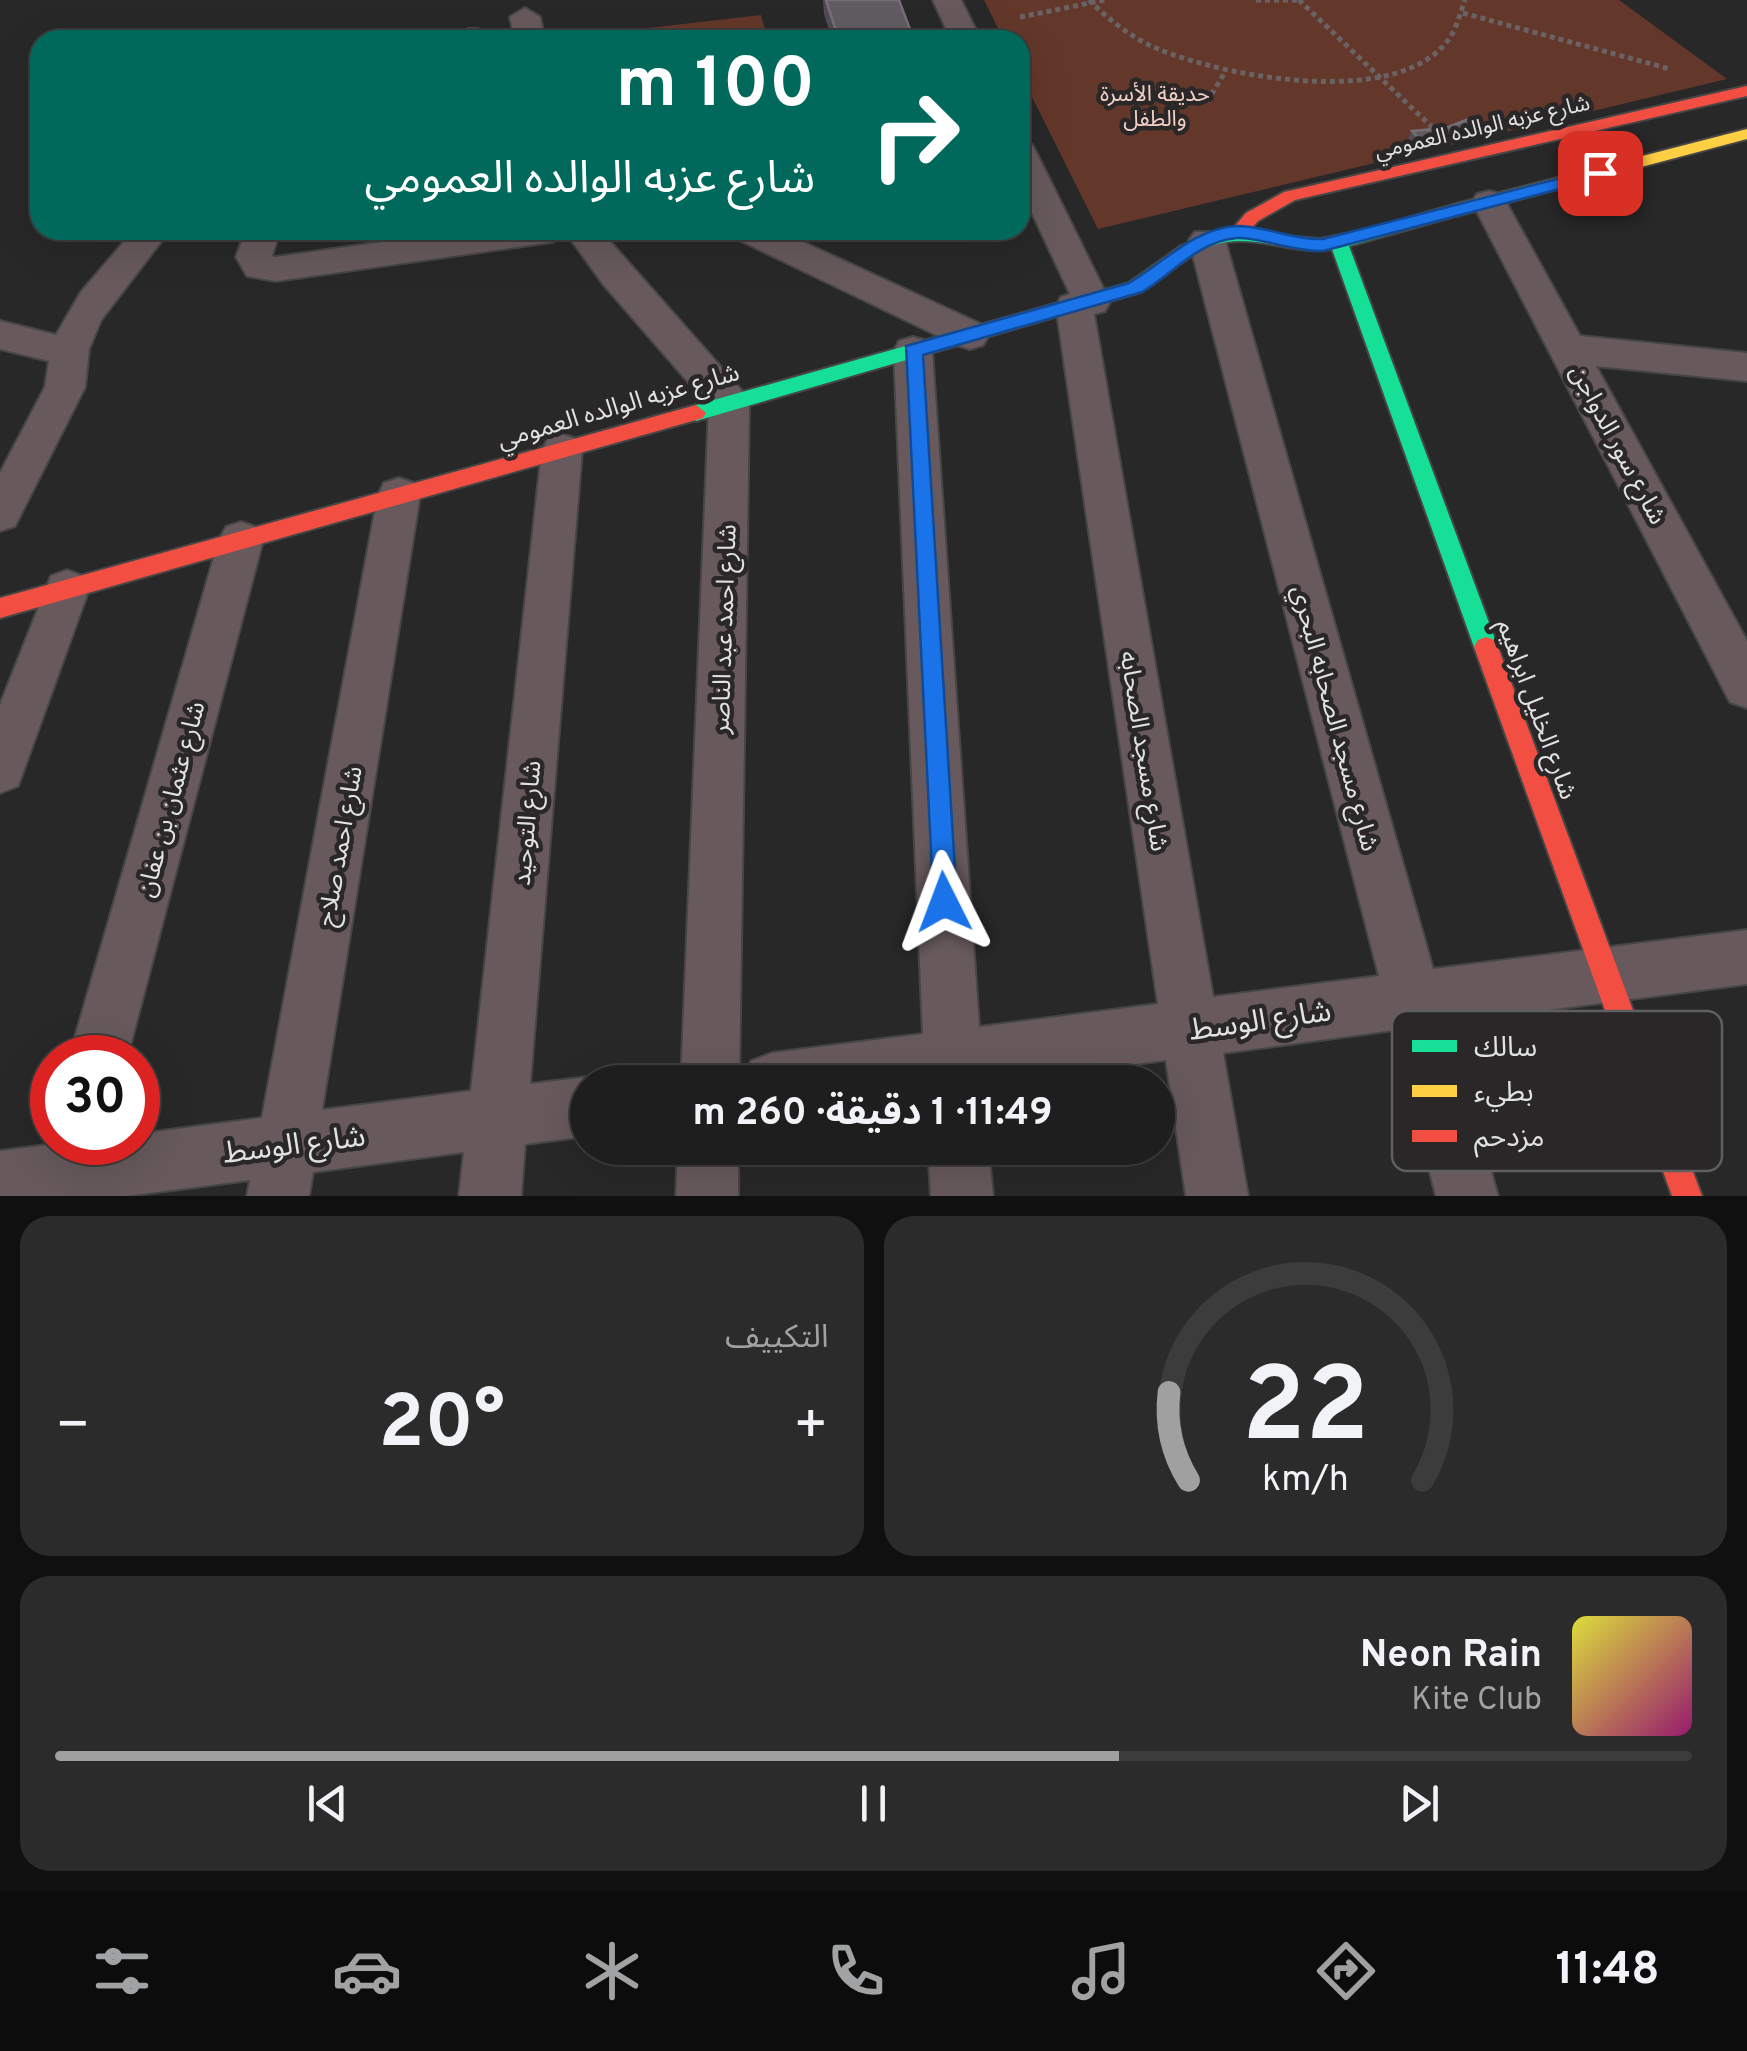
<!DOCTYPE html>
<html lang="ar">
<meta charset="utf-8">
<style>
:root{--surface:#1e1e1e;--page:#2b2b2b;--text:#f1f3f6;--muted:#a1a2a4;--line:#3c3c3c;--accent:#a1a0a1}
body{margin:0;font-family:Overpass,"Noto Sans Arabic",sans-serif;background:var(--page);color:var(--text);direction:rtl;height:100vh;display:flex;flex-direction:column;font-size:38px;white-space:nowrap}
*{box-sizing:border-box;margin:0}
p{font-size:32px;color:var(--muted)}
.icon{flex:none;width:55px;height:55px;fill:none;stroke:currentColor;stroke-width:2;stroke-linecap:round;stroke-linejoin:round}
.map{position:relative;height:1196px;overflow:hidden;direction:ltr}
.panel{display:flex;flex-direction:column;gap:20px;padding:20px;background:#101010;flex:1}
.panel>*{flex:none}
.banner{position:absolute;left:30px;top:30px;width:1000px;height:210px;border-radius:30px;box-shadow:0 10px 40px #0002,0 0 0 2px var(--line);direction:rtl;background:#00695c;color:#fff;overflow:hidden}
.speed{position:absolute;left:30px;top:1035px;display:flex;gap:20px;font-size:50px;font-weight:700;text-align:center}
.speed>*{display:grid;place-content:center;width:130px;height:130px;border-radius:50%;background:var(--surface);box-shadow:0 10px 40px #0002,0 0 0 2px var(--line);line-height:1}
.speed .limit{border:15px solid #d22;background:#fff;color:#111}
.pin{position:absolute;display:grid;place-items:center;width:85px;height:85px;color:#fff;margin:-42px;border-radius:20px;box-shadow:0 5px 15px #0006}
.me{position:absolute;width:110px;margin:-55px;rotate:357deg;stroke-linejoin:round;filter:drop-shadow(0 0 8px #0008)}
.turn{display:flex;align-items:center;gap:35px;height:210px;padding:0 50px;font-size:45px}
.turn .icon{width:130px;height:130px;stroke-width:2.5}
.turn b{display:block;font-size:70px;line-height:85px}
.big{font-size:75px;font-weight:700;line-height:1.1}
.panel .widget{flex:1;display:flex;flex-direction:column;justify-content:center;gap:15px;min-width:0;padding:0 35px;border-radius:30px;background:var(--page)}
.panel .dial{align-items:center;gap:0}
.dial svg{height:260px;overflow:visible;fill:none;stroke:var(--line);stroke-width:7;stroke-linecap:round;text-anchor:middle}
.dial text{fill:var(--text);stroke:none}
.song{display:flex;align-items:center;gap:30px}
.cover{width:120px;height:120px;border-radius:15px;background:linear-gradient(135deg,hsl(60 70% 55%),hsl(320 70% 35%))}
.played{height:10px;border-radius:5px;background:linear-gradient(90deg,var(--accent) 65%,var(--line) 65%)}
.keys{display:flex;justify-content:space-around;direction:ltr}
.heat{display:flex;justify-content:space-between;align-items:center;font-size:55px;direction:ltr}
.panel .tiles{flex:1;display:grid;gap:20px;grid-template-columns:1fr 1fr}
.widget:last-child{grid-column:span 2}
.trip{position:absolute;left:570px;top:1065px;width:605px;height:100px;border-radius:50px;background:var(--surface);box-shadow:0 10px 40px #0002,0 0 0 2px var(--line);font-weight:700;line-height:100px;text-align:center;direction:rtl}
.tabs{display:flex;height:160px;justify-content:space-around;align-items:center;background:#0c0c0c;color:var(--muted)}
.tabs .icon{width:70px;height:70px}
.tabs .selected{color:var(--accent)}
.tabs b{font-size:45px;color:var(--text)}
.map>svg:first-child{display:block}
.green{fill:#63382a}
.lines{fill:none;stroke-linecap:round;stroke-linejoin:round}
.lane-casing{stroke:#464646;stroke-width:4}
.street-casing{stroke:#464646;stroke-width:4}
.fast-casing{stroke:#464646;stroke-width:4}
.slow-casing{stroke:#464646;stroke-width:4}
.jam-casing{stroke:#464646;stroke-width:4}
.path{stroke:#6a6263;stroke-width:5;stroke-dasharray:5 4;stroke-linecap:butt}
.lane{fill:#685a5c;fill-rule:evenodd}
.street{fill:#685a5c;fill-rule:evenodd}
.fast{fill:#16e098;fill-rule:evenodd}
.slow{fill:#ffcf43;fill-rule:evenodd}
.jam{fill:#f24e42;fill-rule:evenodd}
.wall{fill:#514b53}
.shaded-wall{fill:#3a363b}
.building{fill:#615b62;stroke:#757076;stroke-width:2.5}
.route{fill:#1a73e8;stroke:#114b97;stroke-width:2.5}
.labels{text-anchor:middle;stroke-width:9;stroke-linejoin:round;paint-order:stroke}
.far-park-label{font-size:22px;fill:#f3cfc4;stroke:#292728}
.far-street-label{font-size:22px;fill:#e2e1e2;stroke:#292728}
.street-label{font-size:25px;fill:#e2e1e2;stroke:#292728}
.near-street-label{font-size:30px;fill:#e2e1e2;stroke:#292728}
.key{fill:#292728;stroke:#605f60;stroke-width:2.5}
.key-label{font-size:28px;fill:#e2e1e2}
</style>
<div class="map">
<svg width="1747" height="1196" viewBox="0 0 1747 1196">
<rect width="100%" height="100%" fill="#282828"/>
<path class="green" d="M984,0H1619L1727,79L1098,229L1020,73V40H1004Z
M761,15L768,40H589L588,35Z"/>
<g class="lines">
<defs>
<path id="lane" d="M468,29H478L482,40H468Z"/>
<path id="street" d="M933,0H961L981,40H951Z
M525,8L540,17L545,40H515L510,17Z
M1020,142L1032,145L1036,152L1110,302L1105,311L1094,314L1213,997L1379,976L1189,240L1195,232H1219L1225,240L1433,969L1747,930V984L1448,1023L1498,1196H1436L1394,1030L1223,1053L1248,1196H1186L1166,1060L992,1082H743L751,1061L772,1053L923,1034L894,351L899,341L913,337L927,341L932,351L979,1027L1158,1004L1056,306L1061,297L1070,294L1020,187Z
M1489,191L1501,194L1506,202L1580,336L1747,353V381L1596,366L1747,641V708L1730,702L1472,202L1477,194Z
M134,230H170L101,320L89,349L85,387L15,526L0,531V473L45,387L49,361L0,349V321L56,335L81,292Z
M246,230H280L272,256L276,257L468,230H600L743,392L749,403L739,1082H681L709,406L603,284L567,234L552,242L276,281L247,276L236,257Z
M730,230H777L983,325L989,335L983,345L970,349L957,345L735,238Z
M562,434L576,439L582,450L530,1084L588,1077L602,1082H588V1136L525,1144L521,1196H459L464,1152L313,1172L309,1196H247L250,1180L126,1196H0V1151L70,1142H138V1134L262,1118L378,495L384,483L399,478L414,483L420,495L322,1110L471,1091L542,450L548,439Z
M241,522L256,527L263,540L127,1058H69L219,540L226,527Z
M67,570L83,576L89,589L18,786L0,793V705L51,576Z
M678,1148H738V1196H676Z
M928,1148H988L993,1196H931Z"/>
<path id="fast" d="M1456,204L1462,206V214L1349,246L1498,647L1494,654L1486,657L1478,654L1474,647L1332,249C1293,255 1251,232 1214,245C1187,254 1165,277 1141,292L696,421L686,413L696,405L1129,283L1181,246L1221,231L1320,239L1371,229Z"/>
<path id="slow" d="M1747,129V139L1456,216L1447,210L1456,204Z"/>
<path id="jam" d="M1747,86V96L1295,200L1258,221L1245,236H1233L1230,232L1246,213L1284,192Z
M696,405L706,413L703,418L0,618V598Z
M1486,637L1494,640L1498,647L1702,1196H1672L1474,647L1478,640Z"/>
</defs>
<use href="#lane" class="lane-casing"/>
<use href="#street" class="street-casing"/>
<use href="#fast" class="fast-casing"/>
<use href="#slow" class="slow-casing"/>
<use href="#jam" class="jam-casing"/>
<path class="path" d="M1089,0C1109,20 1132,38 1158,49C1225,77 1403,111 1451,36C1457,26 1461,11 1465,0
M1256,0H1298
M1299,0L1435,130
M1463,13L1670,69
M1020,17L1105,0
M1207,102L1225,72"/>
<use href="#lane" class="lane"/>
<use href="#street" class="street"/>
<use href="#fast" class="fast"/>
<use href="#slow" class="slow"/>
<use href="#jam" class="jam"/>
</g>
<path class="wall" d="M823,0H899L914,40H832L824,14Z
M1412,131L1482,135L1418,150L1408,139Z"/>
<path class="shaded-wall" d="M1487,127L1482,135L1418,150L1422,142Z"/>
<path class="building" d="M826,0H899L914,40H839Z
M1476,116L1487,127L1422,142L1412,131L1446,128Z"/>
<path class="route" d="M1600,168L1605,169V177L1323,251C1293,252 1261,237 1237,238C1198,241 1173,274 1142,292L923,355L957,902L954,912L944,916L934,912L906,346L1129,283C1164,263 1193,228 1238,226C1265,226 1293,240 1323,239Z"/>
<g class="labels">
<g class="far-park-label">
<text x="1155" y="101">حديقة الأسرة<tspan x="1155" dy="25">والطفل</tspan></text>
</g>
<g class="far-street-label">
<text transform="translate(1482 126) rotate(-13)" y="8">شارع عزبه الوالده العمومي</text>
</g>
<g class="street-label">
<text transform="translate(618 405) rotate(-16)" y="9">شارع عزبه الوالده العمومي</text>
<text transform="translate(1619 444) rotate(62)" y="9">شارع سور الدواجن</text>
<text transform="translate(723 629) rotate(-88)" y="9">شارع احمد عبد الناصر</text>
<text transform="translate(1538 709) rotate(70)" y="9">شارع الخليل ابراهيم</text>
<text transform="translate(1336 718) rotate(75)" y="9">شارع مسجد الصحابه البحري</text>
<text transform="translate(1145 751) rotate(81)" y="9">شارع مسجد الصحابه</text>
<text transform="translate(170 799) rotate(-75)" y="9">شارع عثمان بن عفان</text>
<text transform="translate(526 823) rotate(-85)" y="9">شارع التوحيد</text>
<text transform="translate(339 846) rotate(-80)" y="9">شارع احمد صلاح</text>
</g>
<g class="near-street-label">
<text transform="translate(1260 1020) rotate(-8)" y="10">شارع الوسط</text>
<text transform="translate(294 1144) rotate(-7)" y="10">شارع الوسط</text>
</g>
</g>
<rect x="1392" y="1011" width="330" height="160" rx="15" class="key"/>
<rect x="1412" y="1040" width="45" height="12" fill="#16e098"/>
<rect x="1412" y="1085" width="45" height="12" fill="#ffcf43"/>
<rect x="1412" y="1130" width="45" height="12" fill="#f24e42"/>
<g class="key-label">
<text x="1474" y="1056">سالك</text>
<text x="1474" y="1101">بطيء</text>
<text x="1474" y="1146">مزدحم</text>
</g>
</svg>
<div class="speed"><div class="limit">30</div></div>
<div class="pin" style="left:1600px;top:173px;background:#d93025"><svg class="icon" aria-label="arrive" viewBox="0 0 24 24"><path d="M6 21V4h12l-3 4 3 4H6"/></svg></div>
<svg class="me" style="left:944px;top:902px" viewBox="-20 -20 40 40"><path d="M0-17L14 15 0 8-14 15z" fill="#1a73e8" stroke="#fff" stroke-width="4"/></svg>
<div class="trip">11:49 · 1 دقيقة · 260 m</div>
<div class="banner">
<div class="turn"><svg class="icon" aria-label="right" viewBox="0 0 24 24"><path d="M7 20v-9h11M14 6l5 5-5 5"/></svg><div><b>100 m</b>شارع عزبه الوالده العمومي</div></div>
</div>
</div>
<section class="panel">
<div class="tiles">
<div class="widget dial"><svg viewBox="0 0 100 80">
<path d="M14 69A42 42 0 1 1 86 69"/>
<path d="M14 69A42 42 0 0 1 8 42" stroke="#a1a0a1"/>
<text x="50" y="56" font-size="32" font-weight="700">22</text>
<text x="50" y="72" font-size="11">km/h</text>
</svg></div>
<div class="widget"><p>التكييف</p>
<div class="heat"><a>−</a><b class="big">20°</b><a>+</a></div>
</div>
<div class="widget">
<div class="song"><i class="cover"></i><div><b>Neon Rain</b><p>Kite Club</p></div></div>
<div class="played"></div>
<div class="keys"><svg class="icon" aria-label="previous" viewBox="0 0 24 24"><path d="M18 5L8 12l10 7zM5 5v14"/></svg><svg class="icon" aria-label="pause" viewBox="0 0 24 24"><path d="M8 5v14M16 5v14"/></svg><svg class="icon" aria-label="next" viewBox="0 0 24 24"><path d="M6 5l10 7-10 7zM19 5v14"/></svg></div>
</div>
</div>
</section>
<nav class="tabs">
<b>11:48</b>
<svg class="icon selected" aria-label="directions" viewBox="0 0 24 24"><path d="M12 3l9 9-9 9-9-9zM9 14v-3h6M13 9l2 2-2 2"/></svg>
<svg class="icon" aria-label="music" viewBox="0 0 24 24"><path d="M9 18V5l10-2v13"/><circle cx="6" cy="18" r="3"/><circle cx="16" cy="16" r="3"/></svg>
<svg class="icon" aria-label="phone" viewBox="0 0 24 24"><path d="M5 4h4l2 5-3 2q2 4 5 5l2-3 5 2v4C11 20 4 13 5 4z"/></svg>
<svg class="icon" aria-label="climate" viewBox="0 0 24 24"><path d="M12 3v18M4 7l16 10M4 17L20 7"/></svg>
<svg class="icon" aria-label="car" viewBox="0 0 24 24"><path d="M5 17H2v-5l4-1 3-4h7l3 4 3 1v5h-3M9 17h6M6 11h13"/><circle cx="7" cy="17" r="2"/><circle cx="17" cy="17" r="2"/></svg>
<svg class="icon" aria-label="filters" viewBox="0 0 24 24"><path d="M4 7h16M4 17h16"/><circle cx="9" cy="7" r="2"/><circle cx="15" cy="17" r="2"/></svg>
</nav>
